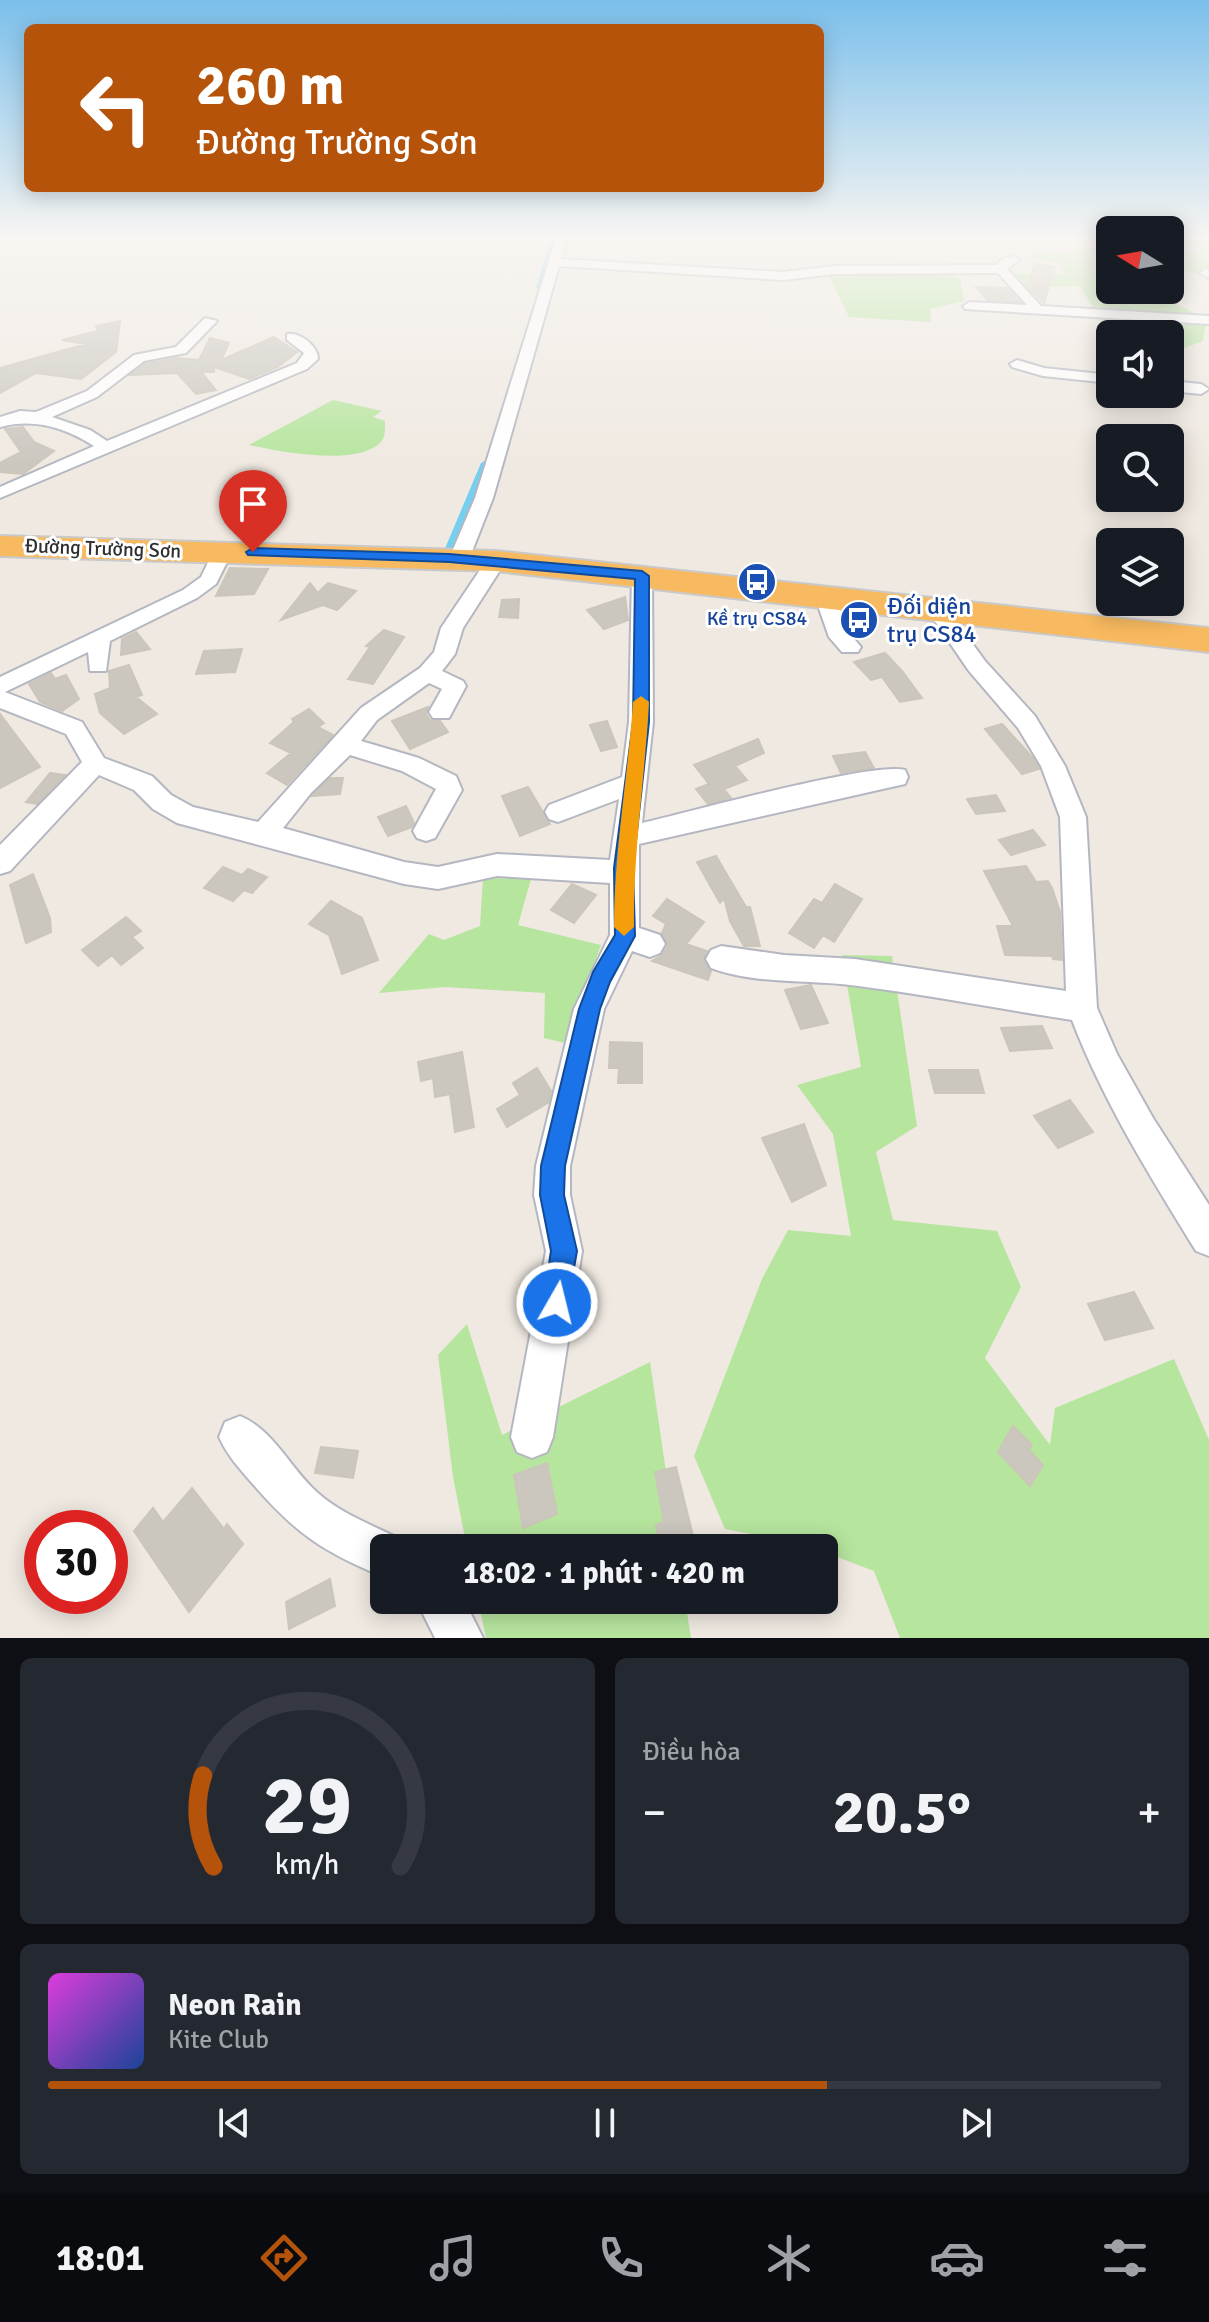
<!DOCTYPE html>
<html lang="vi">
<meta charset="utf-8">
<style>
:root{--surface:#171b24;--page:#242831;--text:#f1f3f6;--muted:#9ea1a6;--line:#363941;--accent:#b45309}
body{margin:0;font-family:Signika,sans-serif;background:var(--page);color:var(--text);height:100vh;display:flex;flex-direction:column;font-size:30px;white-space:nowrap}
*{box-sizing:border-box;margin:0}
p{font-size:26px;color:var(--muted)}
.icon{flex:none;width:44px;height:44px;fill:none;stroke:currentColor;stroke-width:2;stroke-linecap:round;stroke-linejoin:round}
.map{position:relative;height:1638px;overflow:hidden}
.sheet{display:flex;flex-direction:column;gap:20px;padding:20px;background:#0d0f14;flex:1}
.sheet>*{flex:none}
.hud{position:absolute;left:24px;top:24px;width:800px;height:168px;border-radius:12px;box-shadow:0 4px 20px #0003;background:#b45309;color:#fff;overflow:hidden}
.needle{width:52px;rotate:281deg}
.buttons{position:absolute;left:1096px;top:216px;display:grid;gap:16px}
.buttons a{display:grid;place-items:center;width:88px;height:88px;border-radius:12px;background:var(--surface);box-shadow:0 4px 20px #0003;font-size:40px}
.speed{position:absolute;left:24px;top:1510px;display:flex;gap:16px;font-size:40px;font-weight:700;text-align:center}
.speed>*{display:grid;place-content:center;width:104px;height:104px;border-radius:50%;background:var(--surface);box-shadow:0 4px 20px #0003;line-height:1}
.speed .limit{border:12px solid #d22;background:#fff;color:#111}
.pin{position:absolute;display:grid;place-items:center;width:68px;height:68px;color:#fff;margin:-82px -34px;border-radius:50% 50% 50% 0;rotate:-45deg;box-shadow:0 0 8px #0007}
.pin .icon{rotate:45deg}
.me{position:absolute;width:88px;margin:-44px;rotate:8deg;stroke-linejoin:round;filter:drop-shadow(0 0 6px #0008)}
.turn{display:flex;align-items:center;gap:28px;height:168px;padding:0 40px;font-size:36px}
.turn .icon{width:104px;height:104px;stroke-width:2.5}
.turn b{display:block;font-size:56px;line-height:68px}
.big{font-size:60px;font-weight:700;line-height:1.1}
.sheet .tile{flex:1;display:flex;flex-direction:column;justify-content:center;gap:12px;min-width:0;padding:0 28px;border-radius:12px;background:var(--page)}
.sheet .dial{align-items:center;gap:0}
.dial svg{height:208px;overflow:visible;fill:none;stroke:var(--line);stroke-width:7;stroke-linecap:round;text-anchor:middle}
.dial text{fill:var(--text);stroke:none}
.song{display:flex;align-items:center;gap:24px}
.cover{width:96px;height:96px;border-radius:12px;background:linear-gradient(135deg,hsl(300 70% 55%),hsl(220 70% 35%))}
.played{height:8px;border-radius:4px;background:linear-gradient(90deg,var(--accent) 70%,var(--line) 70%)}
.keys{display:flex;justify-content:space-around;direction:ltr}
.heat{display:flex;justify-content:space-between;align-items:center;font-size:44px;direction:ltr}
.sheet .tiles{flex:1;display:grid;gap:20px;grid-template-columns:1fr 1fr}
.tile:last-child{grid-column:span 2}
.trip{position:absolute;left:370px;top:1534px;width:468px;height:80px;border-radius:12px;background:var(--surface);box-shadow:0 4px 20px #0003;font-weight:700;line-height:80px;text-align:center}
.tab-bar{display:flex;height:128px;justify-content:space-around;align-items:center;background:#090b0e;color:var(--muted)}
.tab-bar .icon{width:56px;height:56px}
.tab-bar .current{color:var(--accent)}
.tab-bar b{font-size:36px;color:var(--text)}
.map>svg:first-child{display:block}
.green{fill:#b6e59e}
.lines{fill:none;stroke-linecap:round;stroke-linejoin:round}
.canal{fill:#75cff0;fill-rule:evenodd}
.building{fill:#cbc7bf;stroke:#cbc5ba;stroke-width:2}
.minor-casing{stroke:#b4b7c1;stroke-width:4}
.trunk-casing{stroke:#c9c9c9;stroke-width:4}
.minor{fill:#fff;fill-rule:evenodd}
.trunk{fill:#f8ba60;fill-rule:evenodd}
.route{fill:#1a73e8;stroke:#114b97;stroke-width:2}
.slow{fill:#f59e0b}
.labels{text-anchor:middle;stroke-width:6;stroke-linejoin:round;paint-order:stroke}
.far-street-label{font-size:20px;fill:#2e2e2e;stroke:#fff}
.far-transit-label{font-size:20px;fill:#164399;stroke:#fff}
.transit-label{font-size:24px;fill:#164399;stroke:#fff;text-anchor:start}
</style>
<div class="map">
<svg width="1209" height="1638" viewBox="0 0 1209 1638">
<rect width="100%" height="100%" fill="#efe9e1"/>
<path class="green" d="M1170,238L1209,240V276L1170,268V254L1201,252L1191,243L1170,242Z
M1110,246V290H1149L1132,292L1135,299C1164,302 1187,302 1206,324L1203,341L1184,348H1170V334L1110,336L1080,286L1026,288L1011,274H1066L1059,264L1025,256Z
M827,272L951,275L960,278L964,301L930,309L931,322L849,317Z
M333,400L382,411L373,417L385,421C385,430 386,438 379,444C352,466 281,452 249,445Z
M483,878L531,879L518,925L601,945L565,1043L544,1038L545,993L445,987L379,993L429,934L444,940L480,926Z
M842,955L892,956L917,1126L876,1152L893,1220L997,1231L1021,1287L985,1358L1050,1445L1055,1408L1174,1359L1209,1440V1638H900L874,1571L824,1552V1548L725,1529L694,1456L762,1279L788,1230L851,1236L833,1134L797,1085L861,1067Z
M467,1324L502,1435L650,1362L677,1548H467L453,1477L438,1355Z
M478,1600H685L691,1638H486Z"/>
<g class="lines">
<path class="canal" d="M551,238H561L546,288L541,291L536,288Z
M488,459L495,463L457,558L449,563L443,561L441,558L481,463Z"/>
</g>
<path class="building" d="M1035,264L1055,267L1044,303L1027,286Z
M976,287L1008,288L1020,302L987,300Z
M120,321L116,352L81,379L36,373L0,393V368L86,344L62,340L98,331L96,326Z
M274,337L297,352L278,367L249,379L214,367V372H201L216,390L196,394L177,373L130,375L145,364L177,358L199,360L210,338L229,343L221,360Z
M23,427L34,442L54,451L23,474L0,472V463L21,452L5,429Z
M230,568L268,569L254,594L216,596Z
M310,583L318,593L328,583L356,591L337,610L323,605L281,620Z
M625,597L628,620L604,629L587,610Z
M519,599L518,618L499,617L502,600Z
M384,630L404,637L373,684L348,679L370,647L366,646Z
M136,632L150,649L121,655L122,639Z
M242,649L235,672L196,674L204,651Z
M885,653L902,671L922,698L900,702L882,677L871,680L854,662Z
M129,665L142,695L136,697L157,714L124,734L100,713L95,694L110,688L109,671Z
M51,673L55,679L66,675L79,699L62,711L40,702L29,684Z
M428,707L426,714L430,720L440,721L448,732L410,749L392,721Z
M309,709L324,723L318,727L333,735L287,785L267,773L291,753L270,743L294,722L292,719Z
M0,714L40,767L0,788Z
M607,721L617,747L601,751L590,725Z
M1002,724L1033,758L1039,769L1022,774L985,729Z
M758,739L764,753L735,766L747,780L724,789L731,798L708,804L696,789L709,784L694,765Z
M865,752L874,768L841,773L833,756Z
M50,773L65,775L37,804L26,802Z
M330,778H343L340,794L312,796Z
M528,787L550,824L520,836L502,796Z
M996,795L1005,811L976,814L967,799Z
M406,806L414,823L412,827L388,836L378,817Z
M1033,830L1045,845L1011,855L999,840Z
M716,856L746,907H750L760,946H744L730,921L724,898L720,903L697,862Z
M1026,866L1036,882L1048,881L1052,888L1060,912L1062,960L1053,959L1052,956L1005,955L997,926H1013L984,871Z
M223,867L242,875L248,869L267,877L252,893L244,890L233,901L204,888Z
M33,874L50,918L51,932L26,943L10,885Z
M572,884L596,895L574,923L551,910Z
M835,884L862,899L834,942L823,935L814,948L789,933L814,899L822,903Z
M667,899L704,922L686,944L707,951L703,960L711,971L708,980L652,961L663,954L668,945L662,933L666,924L653,916Z
M331,901L362,918L378,960L342,974L329,935L309,924Z
M126,917L141,931L132,937L143,948L121,965L112,955L98,966L82,950Z
M811,985L828,1023L801,1029L785,990Z
M1042,1026L1052,1048L1010,1051L1001,1028Z
M610,1042L642,1043V1083H618L619,1068H609Z
M462,1052L474,1127L455,1132L450,1094L435,1097L433,1078L421,1081L418,1062Z
M537,1068L551,1091L549,1102L507,1127L497,1109L520,1095L513,1083Z
M929,1070H978L984,1093H935Z
M1070,1100L1093,1132L1058,1148L1034,1116Z
M804,1124L826,1185L792,1202L762,1138Z
M1134,1292L1153,1328L1105,1340L1088,1304Z
M1013,1426L1032,1445L1029,1450L1043,1465L1030,1486L998,1452Z
M321,1447L358,1451L353,1478L315,1473Z
M547,1463L557,1514L523,1528L514,1475Z
M676,1467L693,1536L694,1548H661L656,1525L664,1522L655,1472Z
M192,1488L224,1529L227,1524L243,1544L189,1612L134,1531L153,1508L163,1522Z
M330,1579L335,1606L289,1629L286,1602Z"/>
<g class="lines">
<defs>
<path id="minor" d="M556,238H567L561,259L783,272L835,266L997,265L1002,259L1014,256L1020,260L1007,269L1041,306L1209,316V324L965,309L963,306L970,302L1027,305L998,273L835,274L783,280L559,266L493,498L469,559L466,563H452L449,559L475,498Z
M1206,269L1209,270V278L1200,273Z
M205,318L217,321L186,353L144,361L97,397L52,417L90,430L107,441L297,363L304,353L287,340V334C300,332 318,346 318,359L307,369L0,498V487L94,446C64,427 34,418 0,427V417L20,411L36,412L87,391L134,355L176,347Z
M1017,360L1044,368L1110,375V383L1043,376L1012,367L1010,364Z
M1170,381L1201,384L1209,389L1201,394L1170,391Z
M222,546L232,552L216,584L197,598L110,641L106,671H90L88,652L5,692L82,722L104,758L152,776L171,795L193,807L258,822L361,708L420,668L434,652L441,628L486,561L496,555L506,561L463,628L455,654L442,671L463,681L466,686L449,718H433L429,712L442,689L429,683L377,720L361,741L419,758L456,776L462,790L435,838L426,841L417,838L413,831L436,789L402,771L350,755L311,793L283,828L404,862L438,867L497,854L610,860L619,799L558,822L549,819L545,812L549,805L622,777L629,722L632,576L642,570L652,576L653,722L642,823C686,813 874,761 905,770L908,777L905,784L896,786L639,844V928L660,935L665,944L660,953L650,957L632,951L604,1009L570,1166V1195L582,1251L553,1437L547,1452L532,1458L517,1452L511,1437L546,1251L534,1195L536,1166L574,1009L610,935V883L497,876L438,889L404,884L177,823L153,809L134,790L99,775L10,871L0,874V845L82,762L66,734L0,708V677L183,590L201,577L215,548Z
M825,591L835,597L850,634L861,647L858,652H842L829,637L815,597Z
M938,605L945,606L985,661L1035,716L1065,766L1086,817L1097,1008L1117,1054L1153,1118L1209,1205V1256L1196,1251C1150,1176 1104,1103 1072,1020C1000,1009 929,995 858,986C809,979 757,985 711,968L706,959L711,950L721,946L784,955L855,959L1066,991L1060,817L1041,766L1018,728L969,671L928,611Z
M240,1416C274,1430 291,1470 319,1494C342,1514 372,1525 400,1539L403,1548H384V1577C323,1552 295,1533 252,1483C239,1468 227,1455 219,1437L225,1422Z
M416,1600H464L483,1638H435Z"/>
<path id="trunk" d="M0,536L496,551L1209,628V652L496,571L0,556Z"/>
</defs>
<use href="#minor" class="minor-casing"/>
<use href="#trunk" class="trunk-casing"/>
<use href="#minor" class="minor"/>
<use href="#trunk" class="trunk"/>
</g>
<linearGradient id="sky" x2="0" y2="1"><stop stop-color="#7abfeb"/><stop offset="0.51" stop-color="#f8f5f2"/><stop offset="1" stop-color="#f8f5f2" stop-opacity="0"/></linearGradient>
<rect width="1209" height="467" fill="url(#sky)"/>
<path class="route" d="M253,548L449,554L642,571L649,576V722L633,868L635,936L610,982L600,1009L565,1166L564,1195L577,1251L566,1313L557,1317L547,1313L543,1303L551,1251L540,1195L541,1166L579,1009L593,972L615,935L614,868L633,722L635,579L449,562L248,555L246,552Z"/>
<path class="slow" d="M641,696L649,702C645,777 633,852 634,927L624,936L614,927C614,852 628,777 633,702Z"/>
<defs>
<symbol id="bus-disc" viewBox="-11 -11 22 22"><circle r="9.5" fill="#1a4fb4" stroke="#fff"/><path d="M-5-6H5V4H4V6H2V4H-2V6H-4V4H-5ZM-3.5-4V0h7V-4ZM-3.5 1.2v1.5H-2V1.2ZM2 1.2v1.5H3.5V1.2Z" fill="#fff"/></symbol>
</defs>
<g fill-rule="evenodd">
<use href="#bus-disc" x="735" y="560" width="44" height="44"/>
<use href="#bus-disc" x="837" y="598" width="44" height="44"/>
</g>
<g class="labels">
<g class="far-street-label">
<text transform="translate(103 548) rotate(2)" y="7">Đường Trường Sơn</text>
</g>
<g class="far-transit-label">
<text x="757" y="625">Kề trụ CS84</text>
</g>
<g class="transit-label">
<text x="887" y="614">Đối diện<tspan x="887" dy="28">trụ CS84</tspan></text>
</g>
</g>
</svg>
<div class="buttons">
<a><svg class="needle" viewBox="-14 -14 28 28"><path d="M0-13l5 13h-10z" fill="#e53935"/><path d="M0 13l5-13h-10z" fill="#9ea1a6"/></svg></a>
<a><svg class="icon" aria-label="sound" viewBox="0 0 24 24"><path d="M4 9h4l5-4v14l-5-4H4zM17 9q2 3 0 6"/></svg></a>
<a><svg class="icon" aria-label="search" viewBox="0 0 24 24"><circle cx="10" cy="10" r="6"/><path d="M15 15l6 6"/></svg></a>
<a><svg class="icon" aria-label="layers" viewBox="0 0 24 24"><path d="M12 4l9 5-9 5-9-5zM3 14l9 5 9-5"/></svg></a>
</div>
<div class="speed"><div class="limit">30</div></div>
<div class="pin" style="left:253px;top:552px;background:#d93025"><svg class="icon" aria-label="arrive" viewBox="0 0 24 24"><path d="M6 21V4h12l-3 4 3 4H6"/></svg></div>
<svg class="me" style="left:557px;top:1303px" viewBox="-20 -20 40 40"><circle r="17" fill="#1a73e8" stroke="#fff" stroke-width="3"/><path d="M0-11L8 9 0 5-8 9z" fill="#fff"/></svg>
<div class="trip">18:02 · 1 phút · 420 m</div>
<div class="hud">
<div class="turn"><svg class="icon" aria-label="left" viewBox="0 0 24 24"><path d="M17 20v-9H6M10 6l-5 5 5 5"/></svg><div><b>260 m</b>Đường Trường Sơn</div></div>
</div>
</div>
<section class="sheet">
<div class="tiles">
<div class="tile dial"><svg viewBox="0 0 100 80">
<path d="M14 69A42 42 0 1 1 86 69"/>
<path d="M14 69A42 42 0 0 1 10 34" stroke="#b45309"/>
<text x="50" y="56" font-size="32" font-weight="700">29</text>
<text x="50" y="72" font-size="11">km/h</text>
</svg></div>
<div class="tile"><p>Điều hòa</p>
<div class="heat"><a>−</a><b class="big">20.5°</b><a>+</a></div>
</div>
<div class="tile">
<div class="song"><i class="cover"></i><div><b>Neon Rain</b><p>Kite Club</p></div></div>
<div class="played"></div>
<div class="keys"><svg class="icon" aria-label="previous" viewBox="0 0 24 24"><path d="M18 5L8 12l10 7zM5 5v14"/></svg><svg class="icon" aria-label="pause" viewBox="0 0 24 24"><path d="M8 5v14M16 5v14"/></svg><svg class="icon" aria-label="next" viewBox="0 0 24 24"><path d="M6 5l10 7-10 7zM19 5v14"/></svg></div>
</div>
</div>
</section>
<nav class="tab-bar">
<b>18:01</b>
<svg class="icon current" aria-label="directions" viewBox="0 0 24 24"><path d="M12 3l9 9-9 9-9-9zM9 14v-3h6M13 9l2 2-2 2"/></svg>
<svg class="icon" aria-label="music" viewBox="0 0 24 24"><path d="M9 18V5l10-2v13"/><circle cx="6" cy="18" r="3"/><circle cx="16" cy="16" r="3"/></svg>
<svg class="icon" aria-label="phone" viewBox="0 0 24 24"><path d="M5 4h4l2 5-3 2q2 4 5 5l2-3 5 2v4C11 20 4 13 5 4z"/></svg>
<svg class="icon" aria-label="climate" viewBox="0 0 24 24"><path d="M12 3v18M4 7l16 10M4 17L20 7"/></svg>
<svg class="icon" aria-label="car" viewBox="0 0 24 24"><path d="M5 17H2v-5l4-1 3-4h7l3 4 3 1v5h-3M9 17h6M6 11h13"/><circle cx="7" cy="17" r="2"/><circle cx="17" cy="17" r="2"/></svg>
<svg class="icon" aria-label="filters" viewBox="0 0 24 24"><path d="M4 7h16M4 17h16"/><circle cx="9" cy="7" r="2"/><circle cx="15" cy="17" r="2"/></svg>
</nav>
